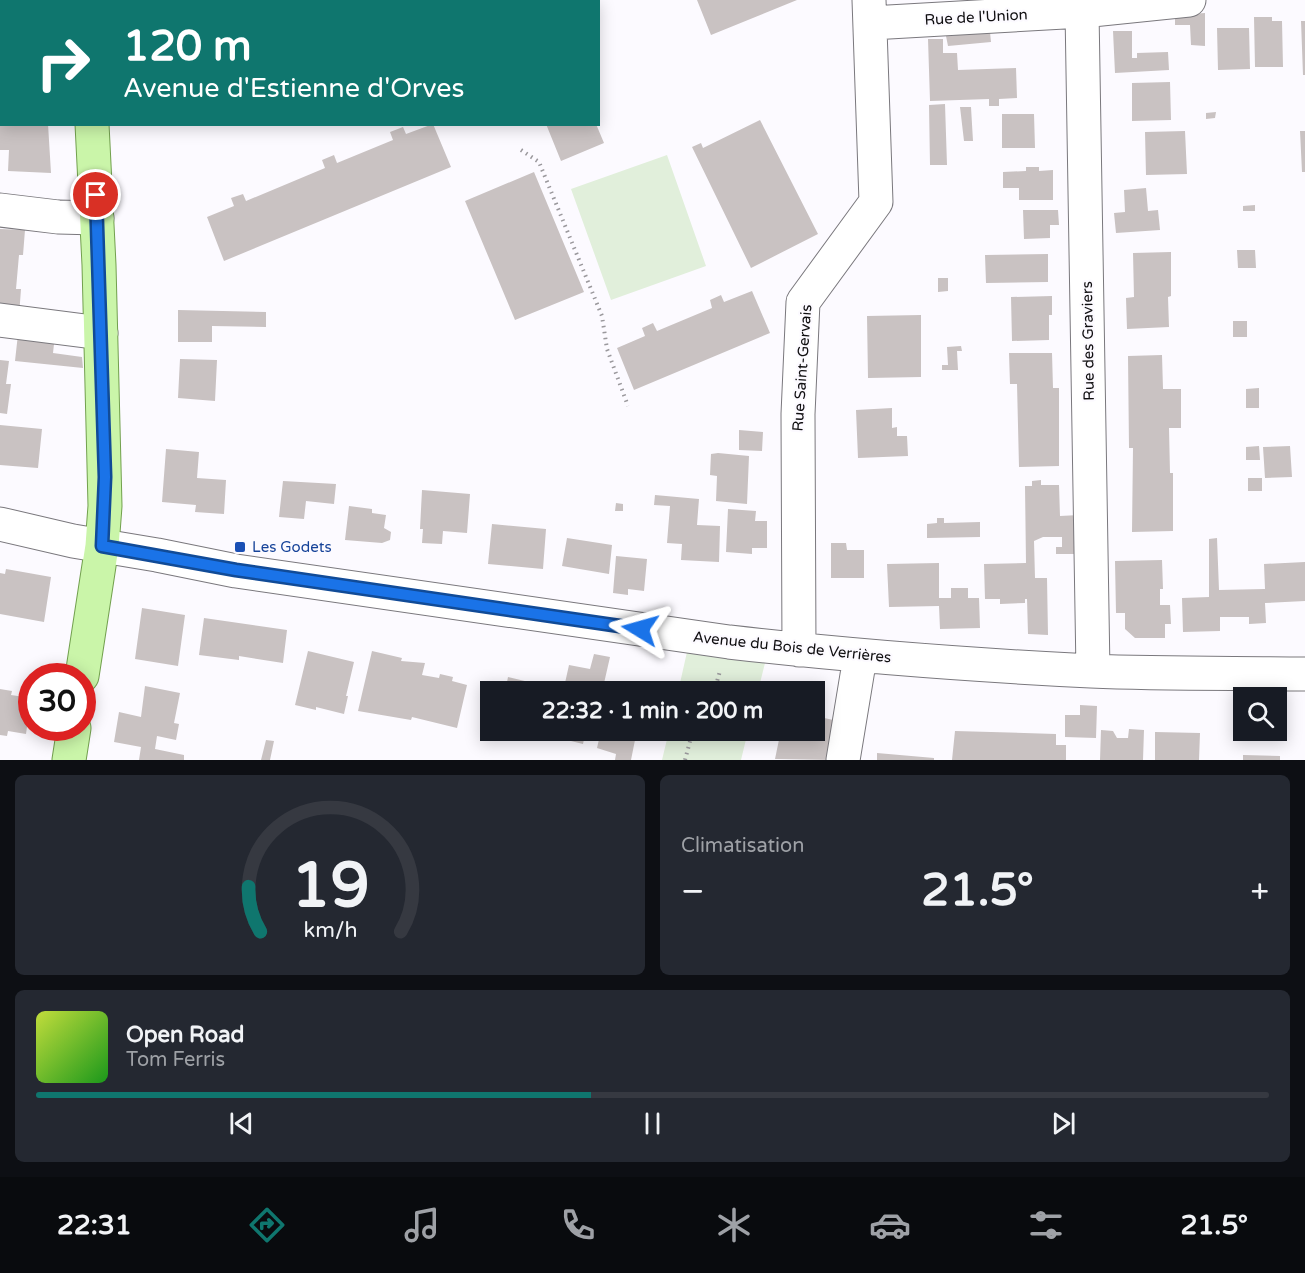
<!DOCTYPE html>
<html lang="fr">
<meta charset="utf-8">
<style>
:root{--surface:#171b24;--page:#242831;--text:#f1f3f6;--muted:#9ea1a6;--line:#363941;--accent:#0f766e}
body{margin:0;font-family:"Varela Round",sans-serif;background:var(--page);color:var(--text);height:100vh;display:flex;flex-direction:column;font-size:22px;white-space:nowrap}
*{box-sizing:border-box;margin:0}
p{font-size:20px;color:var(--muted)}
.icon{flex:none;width:33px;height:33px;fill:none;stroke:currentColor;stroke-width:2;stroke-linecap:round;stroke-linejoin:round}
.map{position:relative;height:760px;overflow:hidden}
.drawer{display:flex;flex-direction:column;gap:15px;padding:15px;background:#0d0f14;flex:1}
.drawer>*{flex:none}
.banner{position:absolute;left:0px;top:0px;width:600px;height:126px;box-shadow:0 3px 15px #0003;background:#0f766e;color:#fff;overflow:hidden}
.fabs{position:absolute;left:1233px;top:687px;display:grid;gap:12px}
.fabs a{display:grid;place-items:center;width:54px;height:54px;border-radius:0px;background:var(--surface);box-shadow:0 3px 15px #0003;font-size:30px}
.speed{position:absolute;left:18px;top:663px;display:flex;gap:12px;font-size:30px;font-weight:700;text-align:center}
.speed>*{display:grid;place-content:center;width:78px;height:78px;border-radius:50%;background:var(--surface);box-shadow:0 3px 15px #0003;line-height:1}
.speed .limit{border:9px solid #d22;background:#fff;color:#111}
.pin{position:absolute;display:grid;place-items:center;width:51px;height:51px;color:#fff;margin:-26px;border:3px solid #fff;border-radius:50%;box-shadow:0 2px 6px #0007}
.me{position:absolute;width:66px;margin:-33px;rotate:278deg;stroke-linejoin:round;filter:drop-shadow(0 0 4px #0008)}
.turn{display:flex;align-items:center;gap:21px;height:126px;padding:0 24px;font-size:27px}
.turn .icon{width:78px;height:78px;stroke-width:2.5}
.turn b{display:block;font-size:42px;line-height:51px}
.big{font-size:45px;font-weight:700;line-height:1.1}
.drawer .widget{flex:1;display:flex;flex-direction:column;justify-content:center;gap:9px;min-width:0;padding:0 21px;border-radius:9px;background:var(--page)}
.drawer .dial{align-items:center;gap:0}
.dial svg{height:156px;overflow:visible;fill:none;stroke:var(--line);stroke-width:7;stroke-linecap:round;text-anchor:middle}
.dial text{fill:var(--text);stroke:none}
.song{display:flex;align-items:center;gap:18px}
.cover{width:72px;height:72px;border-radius:9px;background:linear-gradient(135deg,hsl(70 70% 55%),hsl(120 70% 35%))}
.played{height:6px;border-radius:3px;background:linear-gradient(90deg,var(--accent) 45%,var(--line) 45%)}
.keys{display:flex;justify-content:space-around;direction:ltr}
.heat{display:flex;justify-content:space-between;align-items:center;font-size:33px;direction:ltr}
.drawer .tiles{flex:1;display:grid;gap:15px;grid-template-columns:1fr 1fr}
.widget:last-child{grid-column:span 2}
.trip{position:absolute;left:480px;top:681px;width:345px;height:60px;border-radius:0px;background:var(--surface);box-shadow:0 3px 15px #0003;font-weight:700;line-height:60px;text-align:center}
.dock{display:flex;height:96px;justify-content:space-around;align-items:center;background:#090b0e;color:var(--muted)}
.dock .icon{width:42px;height:42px}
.dock .active{color:var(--accent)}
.dock b{font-size:27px;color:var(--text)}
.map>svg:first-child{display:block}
.green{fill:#e1efdb}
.building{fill:#c9c2c2}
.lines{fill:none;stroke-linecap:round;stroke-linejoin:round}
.minor-casing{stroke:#7a787d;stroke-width:35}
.major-casing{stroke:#72a04e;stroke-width:35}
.path{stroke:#9a989c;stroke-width:4;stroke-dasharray:1.5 4.5;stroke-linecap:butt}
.minor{stroke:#fff;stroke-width:33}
.major{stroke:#caf5a9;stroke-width:33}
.route-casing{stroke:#114b97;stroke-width:15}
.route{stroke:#1a73e8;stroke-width:10}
.transit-dot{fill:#1a4fb4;stroke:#fcfaff;stroke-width:2}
.labels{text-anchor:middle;stroke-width:4.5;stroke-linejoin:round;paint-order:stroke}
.street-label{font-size:15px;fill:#0f0e10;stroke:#fcfaff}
.transit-label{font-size:15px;fill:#164399;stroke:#fcfaff;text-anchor:start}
</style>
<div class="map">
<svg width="1305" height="760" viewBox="0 0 1305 760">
<rect width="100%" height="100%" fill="#fcfaff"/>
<path class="green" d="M667,155L706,266L611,300L571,189Z
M687,652L766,659L758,691L678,692Z
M669,731V730L748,731L741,760H662Z"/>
<path class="building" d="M697,0H797L711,35Z
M1205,13V46L1191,45L1190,25H1175V15Z
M1254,17H1272V21H1282L1283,67H1255Z
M1301,21H1305V75H1303Z
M1217,28H1249L1250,69L1218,70Z
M1113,31H1132V58H1137V53L1168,52L1169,70L1115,73Z
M990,32L991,42L948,46L946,36Z
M928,39H943V53H957L958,70L1016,68L1017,98L999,99V106H989V99L930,101Z
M1170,82L1171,120L1132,121V83Z
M945,104L947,165H930L929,105Z
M960,107H971L973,141H964Z
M1216,112L1215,118L1206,119V113Z
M1002,114H1034L1035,148H1002Z
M760,120L818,234L751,268L692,147L701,143L703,148Z
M0,124H48L51,173L8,171L9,150H0Z
M433,124L451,167L224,261L207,217L234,206L231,198L243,194L246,201L325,168L322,160L334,155L337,163L393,140L390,132L403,127L406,134Z
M546,124H596L604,143L561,161Z
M1185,131L1187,174L1146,175L1145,132Z
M1300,131H1305V172H1302Z
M1026,167H1039V171L1053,170V200H1019V188H1003V172L1026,171Z
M534,172L584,292L515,320L465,201Z
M1146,188L1148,211L1158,210L1160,230L1116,233L1114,213L1125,212L1124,190Z
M1255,205V211H1243V206Z
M1023,210H1058L1059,225H1050V238L1024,239Z
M0,229L25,230L23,255H19L16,289H21L19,316L0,313Z
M1237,250H1255L1256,268H1238Z
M1171,252V296L1168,297L1169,327L1127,329L1126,298L1134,297L1133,253Z
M1048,254V282L986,283L985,255Z
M938,278H948V291L938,292Z
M752,291L770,333L634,390L617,348L645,336L642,328L653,323L657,331L712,308L710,300L721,295L724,302Z
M1052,296V315H1049V340L1012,341L1011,297Z
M178,310L266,312V327L212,326V342H178Z
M921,315V377L868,378L867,316Z
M1233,321H1247V337H1233Z
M18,334L55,335L53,353L82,357L83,368L15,361Z
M961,346L962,351H957L958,370H942V365H948L947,347Z
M1009,353H1052L1053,388H1059V466L1019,467L1017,384H1010Z
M1162,355L1163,389H1181V428H1169L1170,473H1173V531L1132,532L1133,448H1129L1128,356Z
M180,359L217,360L215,401L178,398Z
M0,360L9,361L6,384H11L7,414L0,413Z
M1259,388V408H1246V389Z
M892,408V428L897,427V436H907L908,456L858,458L856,410Z
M0,425L42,429L38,468L0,465Z
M739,430L763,432L762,451L739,450Z
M1259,446L1260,460H1246V447Z
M1290,446L1292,477L1265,478L1263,447Z
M166,449L199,452L197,478L226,480L224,514L195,512L196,505L162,502Z
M718,453L749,456L747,504L716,501L717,476L710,475L711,454Z
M1248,478H1262V491H1248Z
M1041,480V485H1059L1060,516L1079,515V554H1056V547H1062V537H1043L1034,541L1035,578H1047L1048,635L1028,634L1027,599H1025V603L1000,604V599H985L984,564L1026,563L1025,486H1032V481Z
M283,481L336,484L334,504L306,501L304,519L279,517Z
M422,490L470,494L467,533L443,531L442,544L422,543L423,529H420Z
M655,495L699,499L697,525L720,526L719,562L681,560L682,544L667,543L670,506L654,505Z
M616,503L623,504V511H615Z
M349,506L372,509V513L386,515L384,528L391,532L390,540L382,543L345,540Z
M728,509L756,511L755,521H767V548H752V554L726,552Z
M937,518H944V523L980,522V537L927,538V524L937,523Z
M492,524L546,529L543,569L488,564Z
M567,538L612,545L609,574L562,566Z
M1217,538L1219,590L1265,589L1264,564L1305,562V601L1265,603L1266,623L1249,624V617H1220V631L1183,632L1182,598L1209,597V539Z
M831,543H846L847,550H864V578H831Z
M616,556L647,559L644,591L628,589V595L613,593Z
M1162,560L1163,589H1160V605H1170L1171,624H1165V638H1135L1125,629V613H1116L1115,561Z
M939,563V598H951V588H968V598H979L980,628L940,629L939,606L889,607L887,564Z
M6,569L51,577L44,622L0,614V573L5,574Z
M142,608L185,615L178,666L135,659Z
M204,618L287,630L283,663L239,656V660L199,655Z
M308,651L354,662L346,696H348L344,714L316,707V710L295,705Z
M372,651L402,658L401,661L425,663L422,675L439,678L440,674L453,677L452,681L467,685L457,728L412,717L411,720L358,711Z
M594,654L610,657L602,692H563L569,665L590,669Z
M508,677L550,687L549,692H505Z
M145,686L180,693L174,723L179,724L176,740L157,736L155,749L184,755V760H139L141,747L114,742L119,712L141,717Z
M0,689L12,691L11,695L31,698L26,734L8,731L7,736L0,735Z
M1080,705L1097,706L1096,738L1065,737V715H1080Z
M815,716L838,721L831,760L775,759L781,730H814Z
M1129,729L1144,730L1143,760H1100L1101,730L1113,731L1117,738H1128Z
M565,730H586L583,744L563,739Z
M611,730H637L631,760H615L616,754L597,748L600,735L609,738Z
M955,731L1056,734V745H1066V760H952Z
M1155,732L1200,733L1199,760H1155Z
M266,740L274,741L270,760H261Z
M877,753L934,758V760H877Z
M1243,755L1280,756V760H1243Z"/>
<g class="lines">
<defs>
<path id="minor" d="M1082,11L1093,671
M871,23L1082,11L1189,0
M0,34H2
M0,210L58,217L97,218
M0,320L101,333
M0,524L73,541L157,555L236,571L729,642C850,656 970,665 1091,671C1162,674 1234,673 1305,674
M799,650L798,414L803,302L876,202L869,0
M843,760L860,657"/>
<path id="major" d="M93,2V0
M82,676L102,546L105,506L99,265L92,124
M69,760L74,728"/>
</defs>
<use href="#minor" class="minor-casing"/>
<use href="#major" class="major-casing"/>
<path class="path" d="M521,150L539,162L602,316L607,349L628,406
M714,692L720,671
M685,760L693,730"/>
<use href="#minor" class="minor"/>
<use href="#major" class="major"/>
</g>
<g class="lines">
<defs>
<path id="route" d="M96,195L105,477L102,546L236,570L640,629"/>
</defs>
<use href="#route" class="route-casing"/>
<use href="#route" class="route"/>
</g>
<rect class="transit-dot" x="234" y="541" width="12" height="12" rx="3"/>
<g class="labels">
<g class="street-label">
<text transform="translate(976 17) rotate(-3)" y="5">Rue de l'Union</text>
<text transform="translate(1088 341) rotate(-91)" y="5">Rue des Graviers</text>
<text transform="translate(802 368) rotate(-86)" y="5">Rue Saint-Gervais</text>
<text transform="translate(792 647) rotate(6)" y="5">Avenue du Bois de Verrières</text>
</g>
<g class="transit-label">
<text x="252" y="552">Les Godets</text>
</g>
</g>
</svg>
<div class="fabs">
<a><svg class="icon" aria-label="search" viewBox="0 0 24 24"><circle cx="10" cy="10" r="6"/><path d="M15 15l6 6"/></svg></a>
</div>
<div class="speed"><div class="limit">30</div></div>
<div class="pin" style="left:96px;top:195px;background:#d93025"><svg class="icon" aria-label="arrive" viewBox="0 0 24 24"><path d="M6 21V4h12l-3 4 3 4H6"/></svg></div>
<svg class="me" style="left:640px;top:629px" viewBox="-20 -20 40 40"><path d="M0-17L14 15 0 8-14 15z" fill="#1a73e8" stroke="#fff" stroke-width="4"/></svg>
<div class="trip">22:32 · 1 min · 200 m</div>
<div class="banner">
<div class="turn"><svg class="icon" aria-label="right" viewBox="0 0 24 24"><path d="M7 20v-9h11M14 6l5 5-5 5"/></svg><div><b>120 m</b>Avenue d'Estienne d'Orves</div></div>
</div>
</div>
<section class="drawer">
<div class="tiles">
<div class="widget dial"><svg viewBox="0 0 100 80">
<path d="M14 69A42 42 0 1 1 86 69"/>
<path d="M14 69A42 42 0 0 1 8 46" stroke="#0f766e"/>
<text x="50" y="56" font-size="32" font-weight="700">19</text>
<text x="50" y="72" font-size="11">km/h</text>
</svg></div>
<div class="widget"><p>Climatisation</p>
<div class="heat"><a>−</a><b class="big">21.5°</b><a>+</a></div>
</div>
<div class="widget">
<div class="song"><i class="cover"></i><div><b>Open Road</b><p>Tom Ferris</p></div></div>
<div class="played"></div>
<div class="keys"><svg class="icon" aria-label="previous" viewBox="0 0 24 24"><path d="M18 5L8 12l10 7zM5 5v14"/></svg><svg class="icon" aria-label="pause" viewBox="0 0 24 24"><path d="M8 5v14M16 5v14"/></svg><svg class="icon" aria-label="next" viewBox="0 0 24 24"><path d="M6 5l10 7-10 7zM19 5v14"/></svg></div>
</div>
</div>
</section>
<nav class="dock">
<b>22:31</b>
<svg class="icon active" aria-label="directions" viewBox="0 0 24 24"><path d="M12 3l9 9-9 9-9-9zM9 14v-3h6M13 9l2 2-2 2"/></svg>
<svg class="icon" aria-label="music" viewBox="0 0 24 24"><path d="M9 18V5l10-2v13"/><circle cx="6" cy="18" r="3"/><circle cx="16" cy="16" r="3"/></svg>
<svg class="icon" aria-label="phone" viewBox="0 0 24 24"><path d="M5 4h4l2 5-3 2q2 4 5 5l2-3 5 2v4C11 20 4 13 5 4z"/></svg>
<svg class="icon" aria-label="climate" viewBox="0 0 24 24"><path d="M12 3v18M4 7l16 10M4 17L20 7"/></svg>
<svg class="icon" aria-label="car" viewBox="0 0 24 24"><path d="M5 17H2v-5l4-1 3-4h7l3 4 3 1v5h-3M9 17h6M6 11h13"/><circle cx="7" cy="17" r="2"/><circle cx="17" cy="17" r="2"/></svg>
<svg class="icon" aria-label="filters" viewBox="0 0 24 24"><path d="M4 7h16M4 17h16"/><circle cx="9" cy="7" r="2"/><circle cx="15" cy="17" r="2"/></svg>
<b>21.5°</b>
</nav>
